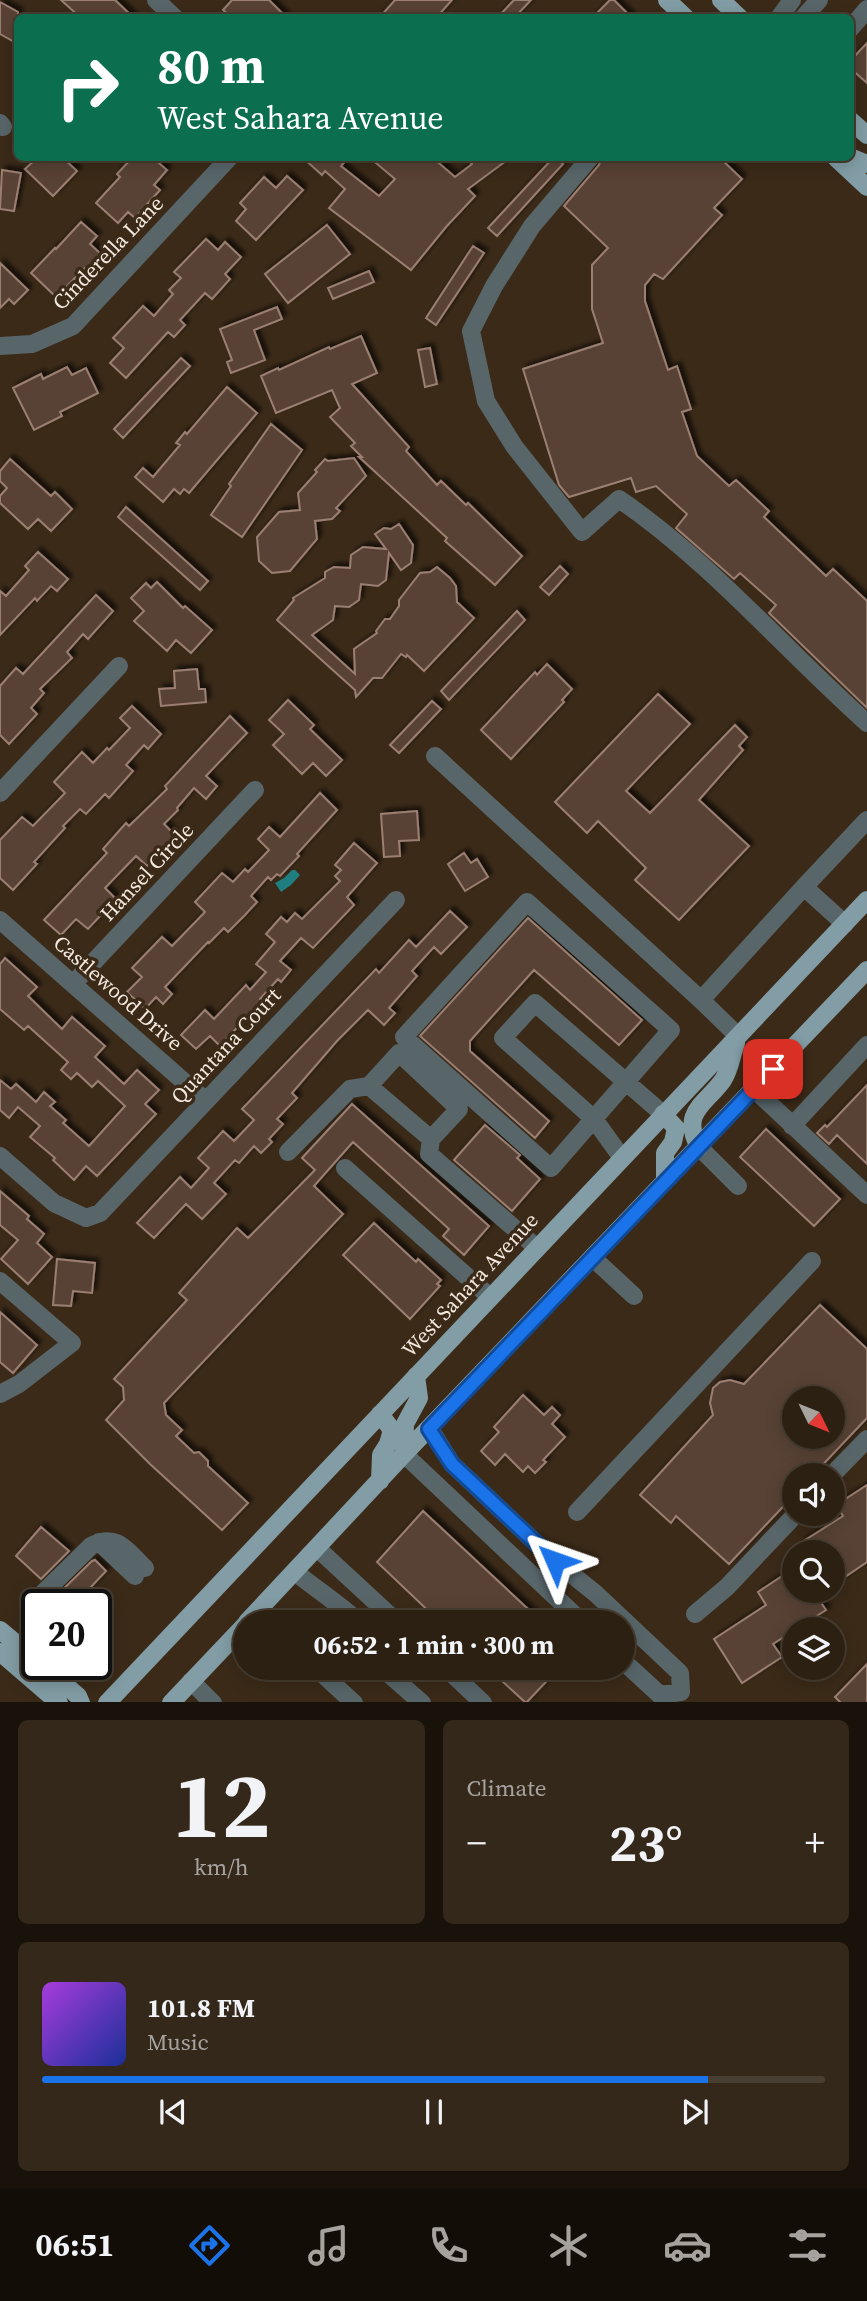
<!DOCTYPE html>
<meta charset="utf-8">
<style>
:root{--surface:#2c2012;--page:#34281b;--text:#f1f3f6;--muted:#a6a39f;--line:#483e32;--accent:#1a73e8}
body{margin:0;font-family:"Source Serif 4",serif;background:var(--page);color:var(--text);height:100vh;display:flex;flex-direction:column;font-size:26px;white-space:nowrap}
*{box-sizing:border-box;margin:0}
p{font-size:23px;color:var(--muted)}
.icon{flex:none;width:38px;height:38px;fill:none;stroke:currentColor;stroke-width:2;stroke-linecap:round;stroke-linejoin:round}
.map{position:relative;height:1702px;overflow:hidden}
.panel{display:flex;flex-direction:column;gap:18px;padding:18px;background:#18120a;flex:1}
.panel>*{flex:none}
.top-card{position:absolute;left:14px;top:14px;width:840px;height:147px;border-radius:10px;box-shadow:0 4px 18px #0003,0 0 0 2px var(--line);background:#0b6e4f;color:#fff;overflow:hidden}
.needle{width:46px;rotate:133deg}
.buttons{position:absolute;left:782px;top:1386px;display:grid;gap:14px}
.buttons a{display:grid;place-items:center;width:63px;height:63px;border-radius:50%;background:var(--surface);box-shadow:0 4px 18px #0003,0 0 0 2px var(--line);font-size:35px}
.speed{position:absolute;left:21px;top:1589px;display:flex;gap:14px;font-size:35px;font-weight:700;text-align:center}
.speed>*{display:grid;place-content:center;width:91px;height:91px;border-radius:50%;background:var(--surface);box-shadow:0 4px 18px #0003,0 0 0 2px var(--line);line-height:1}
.speed .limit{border:4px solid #111;border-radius:10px;background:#fff;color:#111}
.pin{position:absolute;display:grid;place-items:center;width:60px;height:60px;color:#fff;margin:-30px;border-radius:14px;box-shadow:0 4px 10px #0006}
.me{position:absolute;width:77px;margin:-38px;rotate:313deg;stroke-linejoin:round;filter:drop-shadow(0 0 5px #0008)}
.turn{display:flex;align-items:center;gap:24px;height:147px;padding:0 28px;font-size:32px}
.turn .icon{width:91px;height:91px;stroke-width:2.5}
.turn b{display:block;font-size:49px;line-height:60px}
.big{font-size:52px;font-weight:700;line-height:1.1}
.panel .tile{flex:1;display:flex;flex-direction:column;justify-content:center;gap:10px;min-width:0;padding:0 24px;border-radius:10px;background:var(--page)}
.panel .dial{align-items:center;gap:0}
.dial b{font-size:91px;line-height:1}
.song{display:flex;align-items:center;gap:21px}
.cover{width:84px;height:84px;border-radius:10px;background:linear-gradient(135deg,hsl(280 70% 55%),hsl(230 70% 35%))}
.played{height:7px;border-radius:4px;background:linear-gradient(90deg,var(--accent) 85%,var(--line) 85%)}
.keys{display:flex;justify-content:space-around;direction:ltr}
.heat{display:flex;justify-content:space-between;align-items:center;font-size:38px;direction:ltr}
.panel .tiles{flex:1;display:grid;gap:18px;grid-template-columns:1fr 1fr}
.tile:last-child{grid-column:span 2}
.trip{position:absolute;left:233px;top:1610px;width:402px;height:70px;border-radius:35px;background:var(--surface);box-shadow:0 4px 18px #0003,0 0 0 2px var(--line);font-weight:700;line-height:70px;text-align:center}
.dock{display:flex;height:112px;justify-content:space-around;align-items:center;background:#120d07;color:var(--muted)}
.dock .icon{width:49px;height:49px}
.dock .current{color:var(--accent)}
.dock b{font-size:32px;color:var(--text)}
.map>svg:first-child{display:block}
.water{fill:#1f7f80}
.building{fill:#594235;stroke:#9a7f72;stroke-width:2;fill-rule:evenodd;filter:url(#shadow)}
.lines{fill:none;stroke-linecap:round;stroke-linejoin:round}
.minor{stroke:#58666a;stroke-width:18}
.major{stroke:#829da5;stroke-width:18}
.route-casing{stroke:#114b97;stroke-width:18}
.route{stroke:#1a73e8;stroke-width:12}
.labels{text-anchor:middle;stroke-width:7;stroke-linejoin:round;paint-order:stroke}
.street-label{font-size:21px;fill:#f5eadf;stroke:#3b2a18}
</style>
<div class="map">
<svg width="867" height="1703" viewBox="0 0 867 1703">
<defs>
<filter id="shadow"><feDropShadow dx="4" dy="-4" stdDeviation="2" flood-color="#0009"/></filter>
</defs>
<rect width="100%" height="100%" fill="#3b2a18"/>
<path class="water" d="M292,870H295L300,875L291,885L281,892L275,883L284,878Z"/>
<path class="building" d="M61,0H115L134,18H81Z
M232,0H269L287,18H232L223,10Z
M395,0H452L436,18H379Z
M514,0H531L514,18H497Z
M610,0H614L632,18H592Z
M0,2L18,12V44L0,34Z
M867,43V83L850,68V61Z
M37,158L43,162L48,158H63L77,171L53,196L25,169Z
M132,158H153L167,170L154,185L160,190L135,218L128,212L118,223L96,203L120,177L117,174Z
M303,158H348L341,166L379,196L395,179L370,158H433L455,177L472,164L467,158H510L468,189L475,196L446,227L411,270L329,208L345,189L325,171L322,175Z
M553,158H557L563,164L497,236L488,228Z
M602,158H720L742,179L714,208L722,215L663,279L654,274L645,285V301L668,370L677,366L691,409L682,412L697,456L729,486L736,480L769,511L764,517L826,576L833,569L867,601V708L769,613L776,605L740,573L734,579L676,528L687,514L656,486L636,492L631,478L569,497L559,485L523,369L603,343L592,309V265L608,248L564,206L599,165Z
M2,170L21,173L14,211L0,209Z
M287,176L303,190L256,240L236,221L246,209L240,203L264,177L276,188Z
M81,222L97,236L90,244L101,254L87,270L85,268L56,297L31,273L55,248L56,249Z
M327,225L350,254L288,303L265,274Z
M206,239L218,250L225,242L241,257L225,274L230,279L212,299L205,293L180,320L185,325L174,337L168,332L126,378L110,363L124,348L113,338L143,306L154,316L173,294L169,290L181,278L174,272Z
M473,246L484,253L436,325L426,318Z
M0,263L28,290L14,304L9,299L0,308Z
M369,271L374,282L333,299L328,288Z
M277,307L282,319L254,330L265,360L231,373L227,362L232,360L220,329Z
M361,336L377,373L352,384L409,447L406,451L437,485L441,481L466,505L468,503L522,556L495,585L445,541L447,538L359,457H362L351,446L355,443L330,417L340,408L332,390L276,413L261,376L278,368L279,370L329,347L330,349Z
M430,348L437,384L425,387L418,350Z
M181,358L190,366L123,438L114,429Z
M67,367L72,375L86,368L98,393L60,412L62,416L34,430L13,388L41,374L43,379Z
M227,387L257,413L189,493L184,489L180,494L174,489L163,502L135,477L143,468L153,477L180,445L176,443L185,432L187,434Z
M271,424L302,450L242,537L211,515L231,486L229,484Z
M354,458L366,476L336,508L340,511L332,519L315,521L317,539L290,571L272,573L259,561L257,537L279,512L300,510L298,493L317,472L315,470L325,459L328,461Z
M10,459L51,496L55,492L72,509L51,531L38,519L28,529L0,503V496L7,488L0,481V471Z
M126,507L208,581L200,590L118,517Z
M399,524L413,545L411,563L401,570L389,553L386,580L378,586L361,584L359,600L349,607L335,606L333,620L312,635L355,674L354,649L377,633L376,631L385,619H390L399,606V600L420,573L430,572L437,567L450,578L456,586L457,602L474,618L424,671L407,655L406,657L401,654L382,678H373L356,697L355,690L277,620L294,600L293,598L325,578V572L334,567L350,568L351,555L363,547L386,549L375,534L384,528L391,529Z
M38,552L68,579L57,591L51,586L37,601L35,598L0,635V591L6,596L29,570L25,566Z
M560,566L568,574L549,595L540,587Z
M157,582L183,608L185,606L212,630L191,653L176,640L167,651L134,621L144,611L131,598L146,583L151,588Z
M96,595L113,611L88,639L83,634L67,652L72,658L40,689L44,693L31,708L37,714L9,744L0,735V686L16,668L23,674Z
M517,611L525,620L449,700L441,691Z
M547,664L572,689L562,700L564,702L511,759L481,730L535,672L537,675Z
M197,669L199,689H205L206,702L161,706L159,689L175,688L174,671Z
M658,694L690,724L626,791L650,813L735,725L747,737L739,746L743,750L699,800L749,846L679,920L635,880L646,868L598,821L587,833L555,802Z
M288,700L314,725L310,729L342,760L326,776L313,763L302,774L273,745L284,734L269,720Z
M432,701L441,709L399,753L390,745Z
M132,706L161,734L148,749L144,745L126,765L133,771L109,798L105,794L86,814L80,809L63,826L65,828L34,862L37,864L13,890L0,878V840L22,817L33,826L65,793L54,782L82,752L93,763L107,748L109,750L130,728L120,718Z
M230,716L247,733L206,776L217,786L206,799L194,788L177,808L178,810L164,824L175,835L147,866L136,856L105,888L116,899L88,929L76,919L61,935L44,920L107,853L103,849L126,823L129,826L167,789L165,786Z
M320,793L337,810L297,854L299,856L280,876L277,874L271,880L268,877L251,896L257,902L245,915L228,932L224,928L209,943L208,942L165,987L172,994L163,1004L156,997L145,1009L127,992L142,977L132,968L162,937L172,946L205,912L195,902L222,873L233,882L245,869L248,872L269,850L258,839L269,827L280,837Z
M417,811L419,840L399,841L400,856L384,857L381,814Z
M354,843L377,863L347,897L354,905L313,948L301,938L280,961L291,970L281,982L278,979L260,999L262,1001L220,1046L210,1036L196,1049L181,1035L205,1010L214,1019L246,985L250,990L266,972L256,964L275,942L266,934L281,917L287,922L295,913L302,919L340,881L335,876L341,870L335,865Z
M464,853L471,863L477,859L488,877L465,891L448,864Z
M450,911L467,927L441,954L434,947L412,971L417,976L389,1008L395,1013L384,1025L368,1010L337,1041L292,1093L297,1098L277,1119L283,1124L269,1139L272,1142L261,1153L254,1146L239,1163L235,1160L214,1183L226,1194L202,1219L186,1204L154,1238L137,1223L180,1177L191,1188L209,1168L198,1158L223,1131L234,1141L254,1120L242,1109L376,969L379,973L409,940L416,947Z
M528,918L642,1020L619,1045L534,970L470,1041V1051L549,1121L535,1138L420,1036Z
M5,958L37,987L28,996L62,1029L72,1017L105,1046L95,1057L124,1084L137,1070L159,1090L145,1104L156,1114L97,1176L86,1166L74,1180L53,1160L55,1158L30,1137L40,1126L18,1107L9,1118L0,1110V1080L11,1089L16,1084L36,1102L44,1092L55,1102L50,1106L66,1120L63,1123L89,1146L125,1106L98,1081L92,1087L77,1073L71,1079L61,1070L68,1062L28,1026L24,1030L0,1009V964Z
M867,1085V1164L837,1135L829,1144L817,1133L825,1125L827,1127Z
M352,1104L489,1226L464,1255L443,1236L449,1229L353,1142L314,1186L343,1214L164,1403L166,1415L182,1430L176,1436L194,1453L199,1452L208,1461V1466L248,1503L222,1530L150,1464L106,1420L124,1400L123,1387L114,1379L187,1300L179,1293L237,1228L248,1238L315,1170L302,1158Z
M485,1125L520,1155L517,1158L540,1179L512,1211L454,1160Z
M766,1129L840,1199L814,1226L740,1157Z
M0,1191L29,1216L27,1219L44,1234L37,1243L52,1257L28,1284L1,1259L18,1240L0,1225Z
M374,1223L416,1262L418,1259L441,1280L437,1284L440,1286L410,1319L343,1255Z
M57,1259L95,1263L92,1293L73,1291L71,1306L53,1305Z
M820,1305L867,1349V1418L813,1475H794V1495L729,1564L676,1516L671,1523L640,1495L713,1415L710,1403L713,1388L720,1382L730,1380L744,1384ZM794,1398H833V1437H794Z
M0,1312L37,1345L13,1373L0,1362Z
M523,1395L544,1415L552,1407L560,1415L552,1424L565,1437L543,1460L546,1462L535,1473L528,1466L523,1472L505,1454L495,1465L481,1451L499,1432L494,1427Z
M867,1485V1562L833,1585V1552H809L802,1542L843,1516L836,1505Z
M423,1511L542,1622H440L377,1562Z
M41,1527L69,1551L41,1579L16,1556Z
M95,1560L106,1571L74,1605H47L92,1561Z
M794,1568V1591H813L826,1610L773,1644L782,1657L742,1683L714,1639L766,1605L758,1592Z
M867,1664V1703H841L835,1697Z
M488,1668H559L526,1703Z"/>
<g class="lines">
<path class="minor" d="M156,0L175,18
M779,18L792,0
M803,18L819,0
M850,29L867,9
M0,123L3,127
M590,158L532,226L494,286L471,331L486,401L514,446L582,532L619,499C711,562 784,649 867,723
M0,346L32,344L73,326L229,158
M435,756L701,1000
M0,793L119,666
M527,902L671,1030L551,1168L404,1037Z
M0,920L206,1101
M845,924L804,887L867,820
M73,984L255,790
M738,1036L701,1000L804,887
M369,1086L399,1053L459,1109L431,1139
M754,1089L867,1195
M792,1126L867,1045
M699,1147L738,1186
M288,1152L350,1089L369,1086L431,1139L429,1154L537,1248
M0,1156L54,1203L86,1218L100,1213L396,900
M622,1158L594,1119L503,1038L535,1003L663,1114
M345,1168L490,1297
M593,1258L634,1296
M0,1281L72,1343L19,1384L0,1394
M430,1429L452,1464L555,1561L595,1593L680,1673L681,1692L660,1695L623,1661
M404,1454L582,1622
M832,1475L867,1439
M577,1512L812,1261
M99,1542L135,1576
M317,1548L397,1622
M295,1572C316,1589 339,1604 359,1622
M695,1614L727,1587L796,1514
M37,1619L33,1611L37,1599L91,1546C117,1532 127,1551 145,1568
M316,1668L354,1703
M382,1668L422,1703
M446,1668L483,1703
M191,1681L213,1703"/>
<path class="major" d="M667,0L686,18
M721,0L740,18
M850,120L867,135
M850,157L867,164
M836,158L867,187
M663,1114L676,1128L673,1142L665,1153V1182
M699,1147C680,1112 706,1104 723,1080C730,1070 732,1054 736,1043
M380,1414L392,1430L388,1444L381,1455L380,1481
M404,1454L405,1424L419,1398L416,1376
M247,1622L404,1454L867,970
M0,1630L37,1661
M0,1652L59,1703
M41,1664L78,1696L81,1703
M107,1703L867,900
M171,1703L245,1625"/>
</g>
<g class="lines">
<defs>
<path id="route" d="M555,1561L452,1464L429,1429L773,1069"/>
</defs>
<use href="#route" class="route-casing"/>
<use href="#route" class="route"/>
</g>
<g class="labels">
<g class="street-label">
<text transform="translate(108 253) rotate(-46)" y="7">Cinderella Lane</text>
<text transform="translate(147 872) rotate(-47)" y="7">Hansel Circle</text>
<text transform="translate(118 993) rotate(41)" y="7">Castlewood Drive</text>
<text transform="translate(226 1046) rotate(-47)" y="7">Quantana Court</text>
<text transform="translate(470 1285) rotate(-47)" y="7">West Sahara Avenue</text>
</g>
</g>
</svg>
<div class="buttons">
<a><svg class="needle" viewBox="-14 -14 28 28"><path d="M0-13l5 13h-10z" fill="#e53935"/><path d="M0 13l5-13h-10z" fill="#a6a39f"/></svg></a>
<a><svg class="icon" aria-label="sound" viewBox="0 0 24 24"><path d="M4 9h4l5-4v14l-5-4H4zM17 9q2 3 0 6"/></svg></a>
<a><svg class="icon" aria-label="search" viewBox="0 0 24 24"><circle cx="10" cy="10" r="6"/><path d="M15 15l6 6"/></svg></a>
<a><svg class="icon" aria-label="layers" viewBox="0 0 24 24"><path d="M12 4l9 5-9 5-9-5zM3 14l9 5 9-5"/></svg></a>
</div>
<div class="speed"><div class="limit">20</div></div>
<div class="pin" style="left:773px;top:1069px;background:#d93025"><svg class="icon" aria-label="arrive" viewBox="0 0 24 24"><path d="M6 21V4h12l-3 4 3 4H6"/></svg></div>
<svg class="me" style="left:555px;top:1561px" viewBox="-20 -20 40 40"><path d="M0-17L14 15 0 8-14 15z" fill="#1a73e8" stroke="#fff" stroke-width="4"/></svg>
<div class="trip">06:52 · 1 min · 300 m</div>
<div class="top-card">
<div class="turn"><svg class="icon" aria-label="right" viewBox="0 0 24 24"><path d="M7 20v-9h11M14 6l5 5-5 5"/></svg><div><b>80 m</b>West Sahara Avenue</div></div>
</div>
</div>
<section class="panel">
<div class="tiles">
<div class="tile dial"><b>12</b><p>km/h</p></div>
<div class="tile"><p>Climate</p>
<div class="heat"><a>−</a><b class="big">23°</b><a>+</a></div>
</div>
<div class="tile">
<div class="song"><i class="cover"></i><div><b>101.8 FM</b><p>Music</p></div></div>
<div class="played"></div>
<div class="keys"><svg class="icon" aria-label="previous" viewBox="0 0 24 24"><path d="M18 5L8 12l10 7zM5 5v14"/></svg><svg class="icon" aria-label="pause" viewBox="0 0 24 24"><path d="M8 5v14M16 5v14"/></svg><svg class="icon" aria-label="next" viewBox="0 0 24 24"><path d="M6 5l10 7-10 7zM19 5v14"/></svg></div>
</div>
</div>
</section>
<nav class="dock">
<b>06:51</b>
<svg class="icon current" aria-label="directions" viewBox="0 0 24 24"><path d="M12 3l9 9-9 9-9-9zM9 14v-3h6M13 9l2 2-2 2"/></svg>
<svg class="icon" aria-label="music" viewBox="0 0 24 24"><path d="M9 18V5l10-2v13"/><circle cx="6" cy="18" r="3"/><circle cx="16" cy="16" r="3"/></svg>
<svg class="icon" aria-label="phone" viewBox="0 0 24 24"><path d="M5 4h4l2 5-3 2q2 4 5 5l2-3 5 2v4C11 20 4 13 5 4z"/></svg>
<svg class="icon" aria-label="climate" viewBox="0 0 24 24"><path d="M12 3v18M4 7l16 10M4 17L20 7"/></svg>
<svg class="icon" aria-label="car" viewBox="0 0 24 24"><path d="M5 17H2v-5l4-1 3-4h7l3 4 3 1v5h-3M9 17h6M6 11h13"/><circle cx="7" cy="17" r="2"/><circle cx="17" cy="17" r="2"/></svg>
<svg class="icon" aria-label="filters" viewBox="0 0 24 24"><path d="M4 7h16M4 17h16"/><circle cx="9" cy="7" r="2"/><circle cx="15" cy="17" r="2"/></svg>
</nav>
